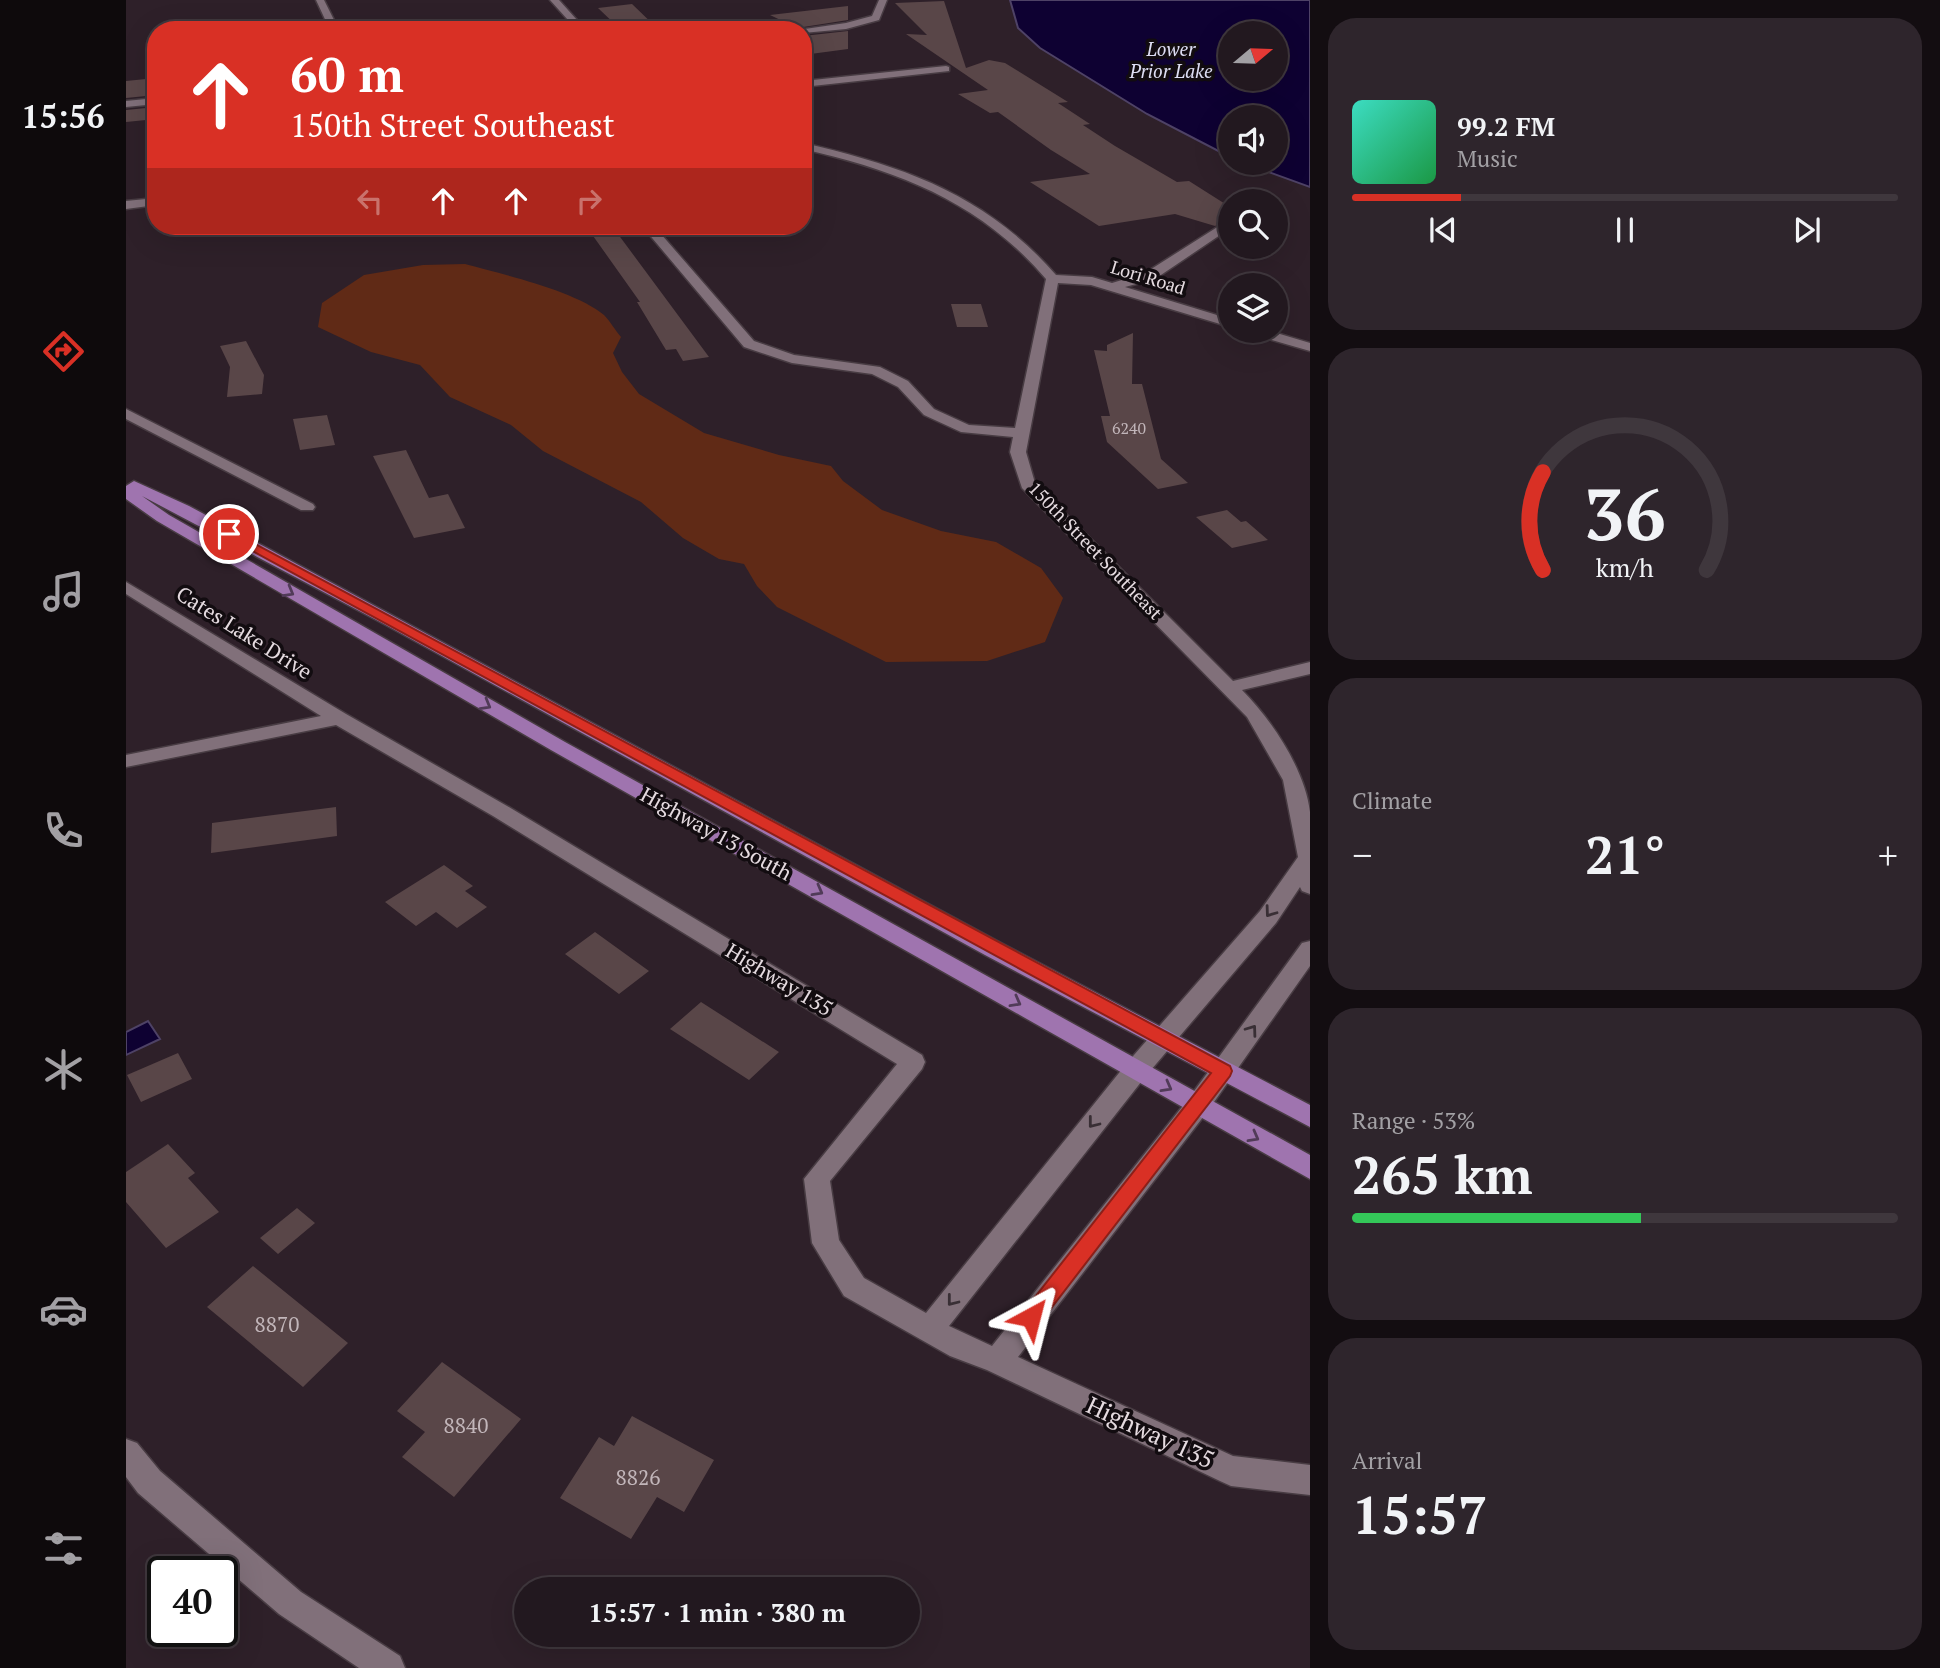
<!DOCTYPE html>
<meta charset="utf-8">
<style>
:root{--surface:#22181f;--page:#2e252c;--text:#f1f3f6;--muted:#a2a0a4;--line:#3f373d;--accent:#d93025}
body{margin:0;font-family:"PT Serif",serif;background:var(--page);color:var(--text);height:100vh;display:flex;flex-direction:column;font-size:26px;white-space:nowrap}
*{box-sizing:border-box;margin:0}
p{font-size:23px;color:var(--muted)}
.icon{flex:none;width:38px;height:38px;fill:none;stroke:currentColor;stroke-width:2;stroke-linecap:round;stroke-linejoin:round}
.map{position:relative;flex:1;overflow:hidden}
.sheet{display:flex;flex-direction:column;gap:18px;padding:18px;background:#130d11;width:630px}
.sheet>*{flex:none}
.guide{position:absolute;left:21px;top:21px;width:665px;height:214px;border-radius:28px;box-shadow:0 7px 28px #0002,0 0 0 2px var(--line);background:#d93025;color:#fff;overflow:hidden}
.needle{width:46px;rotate:71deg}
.tools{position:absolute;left:1092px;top:21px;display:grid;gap:14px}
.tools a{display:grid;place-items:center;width:70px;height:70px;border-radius:50%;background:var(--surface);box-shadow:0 7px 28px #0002,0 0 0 2px var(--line);font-size:35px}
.speed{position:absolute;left:21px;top:1556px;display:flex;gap:14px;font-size:35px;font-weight:700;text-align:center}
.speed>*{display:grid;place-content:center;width:91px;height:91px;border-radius:50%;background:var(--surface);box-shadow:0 7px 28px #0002,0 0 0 2px var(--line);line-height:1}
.speed .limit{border:4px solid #111;border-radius:10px;background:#fff;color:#111}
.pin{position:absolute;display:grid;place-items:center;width:60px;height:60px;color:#fff;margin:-30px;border:4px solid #fff;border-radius:50%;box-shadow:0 2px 7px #0007}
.me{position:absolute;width:77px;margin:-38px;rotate:38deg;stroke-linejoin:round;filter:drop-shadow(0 0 5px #0008)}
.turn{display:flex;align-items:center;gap:24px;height:147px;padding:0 28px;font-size:32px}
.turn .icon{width:91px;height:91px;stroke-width:2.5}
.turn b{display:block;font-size:49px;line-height:60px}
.lanes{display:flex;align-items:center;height:66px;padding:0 28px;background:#0003;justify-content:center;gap:35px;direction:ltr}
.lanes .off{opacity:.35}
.big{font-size:52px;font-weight:700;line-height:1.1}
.sheet .card{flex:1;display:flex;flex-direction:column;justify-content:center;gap:10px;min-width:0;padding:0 24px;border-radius:28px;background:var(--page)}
.sheet .dial{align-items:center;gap:0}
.dial svg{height:182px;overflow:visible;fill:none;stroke:var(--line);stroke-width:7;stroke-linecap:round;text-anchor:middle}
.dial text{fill:var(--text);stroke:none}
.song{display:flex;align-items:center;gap:21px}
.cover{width:84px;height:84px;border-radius:10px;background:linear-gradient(135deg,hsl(170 70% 55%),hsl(140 70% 35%))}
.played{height:7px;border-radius:4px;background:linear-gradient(90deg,var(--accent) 20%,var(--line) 20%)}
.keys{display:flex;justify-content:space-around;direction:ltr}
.heat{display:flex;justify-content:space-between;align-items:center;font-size:38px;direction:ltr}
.charge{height:10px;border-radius:5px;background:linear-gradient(90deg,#34c759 53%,var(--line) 0)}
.trip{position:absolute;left:388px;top:1577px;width:406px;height:70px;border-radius:35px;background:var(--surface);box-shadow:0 7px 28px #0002,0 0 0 2px var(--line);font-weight:700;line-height:70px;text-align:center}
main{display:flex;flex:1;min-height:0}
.tab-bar{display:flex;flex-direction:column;width:126px;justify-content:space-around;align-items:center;background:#0e0a0c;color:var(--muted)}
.tab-bar .icon{width:49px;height:49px}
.tab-bar .selected{color:var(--accent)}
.tab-bar b{font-size:32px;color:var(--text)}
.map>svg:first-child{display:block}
.green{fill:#602a16}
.water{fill:#0e0132;stroke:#4e4266;stroke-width:2;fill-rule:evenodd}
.building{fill:#594648}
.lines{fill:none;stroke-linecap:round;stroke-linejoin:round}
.minor-casing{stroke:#483c43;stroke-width:3}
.major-casing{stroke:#483c43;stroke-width:3}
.minor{fill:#81707a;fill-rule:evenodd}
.major{fill:#9f74af;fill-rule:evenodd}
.oneway{stroke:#513b58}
.oneway2{stroke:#392f35}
.route{fill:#d93025;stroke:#8d1f18;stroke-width:2}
.labels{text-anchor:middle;stroke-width:7;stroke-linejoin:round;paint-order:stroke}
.far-number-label{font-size:16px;fill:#c2b6ba}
.far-street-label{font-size:18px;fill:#e5dbe0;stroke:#120c10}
.far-water-label{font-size:19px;font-style:italic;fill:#ddddf3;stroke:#120c10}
.street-label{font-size:21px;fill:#e5dbe0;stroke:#120c10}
.near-number-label{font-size:21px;fill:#c2b6ba}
.near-street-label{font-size:24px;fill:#e5dbe0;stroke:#120c10}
</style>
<main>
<nav class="tab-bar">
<b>15:56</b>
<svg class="icon selected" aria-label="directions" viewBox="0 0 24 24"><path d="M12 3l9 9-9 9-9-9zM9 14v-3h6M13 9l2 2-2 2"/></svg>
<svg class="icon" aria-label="music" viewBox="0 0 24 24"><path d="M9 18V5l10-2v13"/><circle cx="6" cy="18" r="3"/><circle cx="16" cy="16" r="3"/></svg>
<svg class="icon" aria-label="phone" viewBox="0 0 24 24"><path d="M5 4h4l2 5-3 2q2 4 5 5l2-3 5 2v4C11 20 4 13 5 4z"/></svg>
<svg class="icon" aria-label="climate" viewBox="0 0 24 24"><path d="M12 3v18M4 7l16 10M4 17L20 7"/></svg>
<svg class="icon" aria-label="car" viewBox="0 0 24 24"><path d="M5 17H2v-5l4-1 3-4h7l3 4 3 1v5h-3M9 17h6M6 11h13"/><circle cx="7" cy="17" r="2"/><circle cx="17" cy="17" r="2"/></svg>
<svg class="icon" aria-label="filters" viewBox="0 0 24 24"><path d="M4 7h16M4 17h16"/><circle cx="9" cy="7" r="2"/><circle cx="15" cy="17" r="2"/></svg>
</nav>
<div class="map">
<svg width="1184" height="1668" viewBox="0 0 1184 1668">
<rect width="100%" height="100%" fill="#2e2029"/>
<path class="green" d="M339,264C376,274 450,291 478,315C484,321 489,330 495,337L487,353L496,372L513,394L578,433L653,455L705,466L717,481L756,510L815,531L870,542L915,568L937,598L919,642L861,661L760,662L651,607L631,586L618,564L593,559L557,538L515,502L417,451L385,425L324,397L294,365L245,352L192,327L196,303L238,275L297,265Z"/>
<path class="water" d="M884,0H1184V187L1118,163H1150V117H1104V157L1021,114L914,48L892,28ZM1104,33H1150V79H1104Z
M22,1021L34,1039L0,1055V1032Z"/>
<path class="building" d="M818,1L840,68L863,60L879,63L942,102L932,103L964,124L957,125L989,146L1051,182L1063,181L1104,207V227L1094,223L1089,226L1049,214L973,226L904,182L964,174L925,150L872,112L864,113L832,94L862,90L780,34L801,35L769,3Z
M506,4L533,30H495L472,8Z
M722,6V20L671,28L644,15Z
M722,31V49L677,55V36Z
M30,78V95L0,98V81Z
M30,107V119L0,122V110Z
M460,226H486L583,357L557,361L550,349L540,350L511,302H514Z
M825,304H855L862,327H831Z
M1007,333L1006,384H1016L1035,459L1062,483L1032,489L981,442L975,416H984L968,350L981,351V345Z
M120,341L138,375L136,394L101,397L104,367L94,346Z
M201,415L209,445L174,450L167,419Z
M280,450L303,498L322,494L339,528L288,538L247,456Z
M1101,510L1115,522L1120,521L1142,540L1106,548L1070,517Z
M210,807L211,836L85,853L86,823Z
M318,865L347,886L339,891L361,907L331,928L310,912L290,926L259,902Z
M469,932L523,971L493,994L439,954Z
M575,1002L653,1052L623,1080L544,1029Z
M52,1053L66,1079L15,1102L1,1075Z
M42,1144L69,1173L62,1178L93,1212L40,1248L0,1202V1172Z
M171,1208L189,1223L152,1254L134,1238Z
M127,1266L222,1343L177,1387L81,1307Z
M316,1362L395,1419L328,1497L276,1457L299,1432L271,1411Z
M506,1416L588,1460L558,1512L531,1497L505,1539L434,1498L473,1437L488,1446Z"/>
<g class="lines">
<defs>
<path id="minor" d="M190,0H198L213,30H204Z
M424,0H433L460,30H451Z
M753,0H761L753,20L720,29L677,33V30H672L720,23L746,16Z
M820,66L823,67V71L677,87V81Z
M30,98V104L0,107V101Z
M677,143C778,166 860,195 930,275L966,277L986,283L1019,273L1093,226L1103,229L1029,279L999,287L1104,319V327L965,285L932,283L900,452L909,483L1107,681L1184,662V674L1116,690C1146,720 1179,770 1184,812C1184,838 1184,867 1184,894L1176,891L1174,887L1150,923L1019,1077L823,1326L866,1346L1063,1098L1176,943L1184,941V966L1081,1112L892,1357L1107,1456L1184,1465V1495L1105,1486L1094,1481L861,1370L824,1356L718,1296L686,1243L678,1179L771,1064L367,816L210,725L0,767V755L195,716L0,594V582L220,714L381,806L796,1055L799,1062L796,1069L704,1181L713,1240L738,1278L800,1313L1001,1063L1134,911L1172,857L1157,780L1121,717L896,488L884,452L887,437L835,432L798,415L772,387L746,374L666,363L618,347L516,226H528L628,341L668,355L754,367L782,381L808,409L843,425L889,428L920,279C854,202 773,171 677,149Z
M30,198V205L0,209V201Z
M1123,331H1144L1184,343V351L1125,334Z
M0,409L187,504L189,507L187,510H175L0,419Z
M0,1439L11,1443L34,1471L175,1592L274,1656L279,1668H233L153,1614L12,1493L0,1477Z"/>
<path id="major" d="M8,481L63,506L875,943L1184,1105V1127L859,955L258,624L16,496L43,515L439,742L1184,1155V1179L425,750L31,521L0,499V486Z"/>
</defs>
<use href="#minor" class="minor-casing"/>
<use href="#major" class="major-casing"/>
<use href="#minor" class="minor"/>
<use href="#major" class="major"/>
</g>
<defs><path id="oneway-chevron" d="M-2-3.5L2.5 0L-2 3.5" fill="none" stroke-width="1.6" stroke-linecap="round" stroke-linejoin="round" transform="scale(1.75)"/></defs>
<g class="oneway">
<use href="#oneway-chevron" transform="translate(163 592) rotate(30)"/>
<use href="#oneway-chevron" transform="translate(360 705) rotate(30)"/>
<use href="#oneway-chevron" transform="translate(692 891) rotate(29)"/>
<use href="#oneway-chevron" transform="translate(890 1002) rotate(29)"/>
<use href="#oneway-chevron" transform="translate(1041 1087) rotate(29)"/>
<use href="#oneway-chevron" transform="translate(1128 1137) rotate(29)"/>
</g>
<g class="oneway2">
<use href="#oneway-chevron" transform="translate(1144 912) rotate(126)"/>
<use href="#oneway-chevron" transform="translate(1126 1030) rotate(-54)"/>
<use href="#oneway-chevron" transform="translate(967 1123) rotate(128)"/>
<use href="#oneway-chevron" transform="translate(826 1301) rotate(128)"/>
</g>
<path class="route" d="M103,530L1104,1066L1106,1071L1104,1076L913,1324L905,1327L898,1324L895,1317L898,1311L1085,1073L99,536V531Z"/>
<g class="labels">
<g class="far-number-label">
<text x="1003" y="434">6240</text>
</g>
<g class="far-street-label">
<text transform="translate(1022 278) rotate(17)" y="6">Lori Road</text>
<text transform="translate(969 551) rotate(46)" y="6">150th Street Southeast</text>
</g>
<g class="far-water-label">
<text x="1045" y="56">Lower<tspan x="1045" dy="22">Prior Lake</tspan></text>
</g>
<g class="street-label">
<text transform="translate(118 633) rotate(32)" y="7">Cates Lake Drive</text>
<text transform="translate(590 834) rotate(29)" y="7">Highway 13 South</text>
<text transform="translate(653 980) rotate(31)" y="7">Highway 135</text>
</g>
<g class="near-number-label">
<text x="151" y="1332">8870</text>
<text x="340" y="1433">8840</text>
<text x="512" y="1485">8826</text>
</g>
<g class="near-street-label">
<text transform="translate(1024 1433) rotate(25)" y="8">Highway 135</text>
</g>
</g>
</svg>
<div class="tools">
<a><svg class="needle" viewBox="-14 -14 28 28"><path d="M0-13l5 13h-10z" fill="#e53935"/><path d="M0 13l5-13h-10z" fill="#a2a0a4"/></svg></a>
<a><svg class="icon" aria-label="sound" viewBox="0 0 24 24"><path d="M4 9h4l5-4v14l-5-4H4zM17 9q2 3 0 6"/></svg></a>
<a><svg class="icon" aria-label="search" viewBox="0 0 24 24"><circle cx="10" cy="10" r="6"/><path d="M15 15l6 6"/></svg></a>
<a><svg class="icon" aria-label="layers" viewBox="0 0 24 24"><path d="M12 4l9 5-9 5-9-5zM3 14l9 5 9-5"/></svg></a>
</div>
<div class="speed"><div class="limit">40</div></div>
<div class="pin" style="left:103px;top:534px;background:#d93025"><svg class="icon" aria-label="arrive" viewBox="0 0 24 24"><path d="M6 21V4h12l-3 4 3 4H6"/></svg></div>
<svg class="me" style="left:905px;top:1317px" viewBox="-20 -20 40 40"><path d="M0-17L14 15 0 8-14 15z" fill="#d93025" stroke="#fff" stroke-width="4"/></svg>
<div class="trip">15:57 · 1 min · 380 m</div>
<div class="guide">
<div class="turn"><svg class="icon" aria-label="ahead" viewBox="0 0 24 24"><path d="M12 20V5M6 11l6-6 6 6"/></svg><div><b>60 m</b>150th Street Southeast</div></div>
<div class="lanes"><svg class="icon off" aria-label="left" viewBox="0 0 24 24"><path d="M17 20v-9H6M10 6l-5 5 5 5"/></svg><svg class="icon" aria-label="ahead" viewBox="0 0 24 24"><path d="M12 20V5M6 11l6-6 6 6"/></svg><svg class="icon" aria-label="ahead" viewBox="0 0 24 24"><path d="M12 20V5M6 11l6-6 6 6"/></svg><svg class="icon off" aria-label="right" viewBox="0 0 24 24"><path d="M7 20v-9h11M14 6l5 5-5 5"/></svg></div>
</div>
</div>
<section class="sheet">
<div class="card">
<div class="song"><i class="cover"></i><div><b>99.2 FM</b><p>Music</p></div></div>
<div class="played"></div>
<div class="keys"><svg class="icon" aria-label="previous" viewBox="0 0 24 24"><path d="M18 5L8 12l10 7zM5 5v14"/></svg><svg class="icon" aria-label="pause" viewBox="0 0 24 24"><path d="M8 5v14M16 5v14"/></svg><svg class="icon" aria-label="next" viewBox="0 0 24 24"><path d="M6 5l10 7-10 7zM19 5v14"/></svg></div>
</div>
<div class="card dial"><svg viewBox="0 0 100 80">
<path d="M14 69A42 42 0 1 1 86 69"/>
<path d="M14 69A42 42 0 0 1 14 26" stroke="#d93025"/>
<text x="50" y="56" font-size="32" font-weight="700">36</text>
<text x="50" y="72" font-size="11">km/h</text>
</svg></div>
<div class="card"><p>Climate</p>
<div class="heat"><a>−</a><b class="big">21°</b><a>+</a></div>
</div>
<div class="card"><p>Range · 53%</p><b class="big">265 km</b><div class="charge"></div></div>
<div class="card"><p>Arrival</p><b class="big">15:57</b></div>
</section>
</main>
